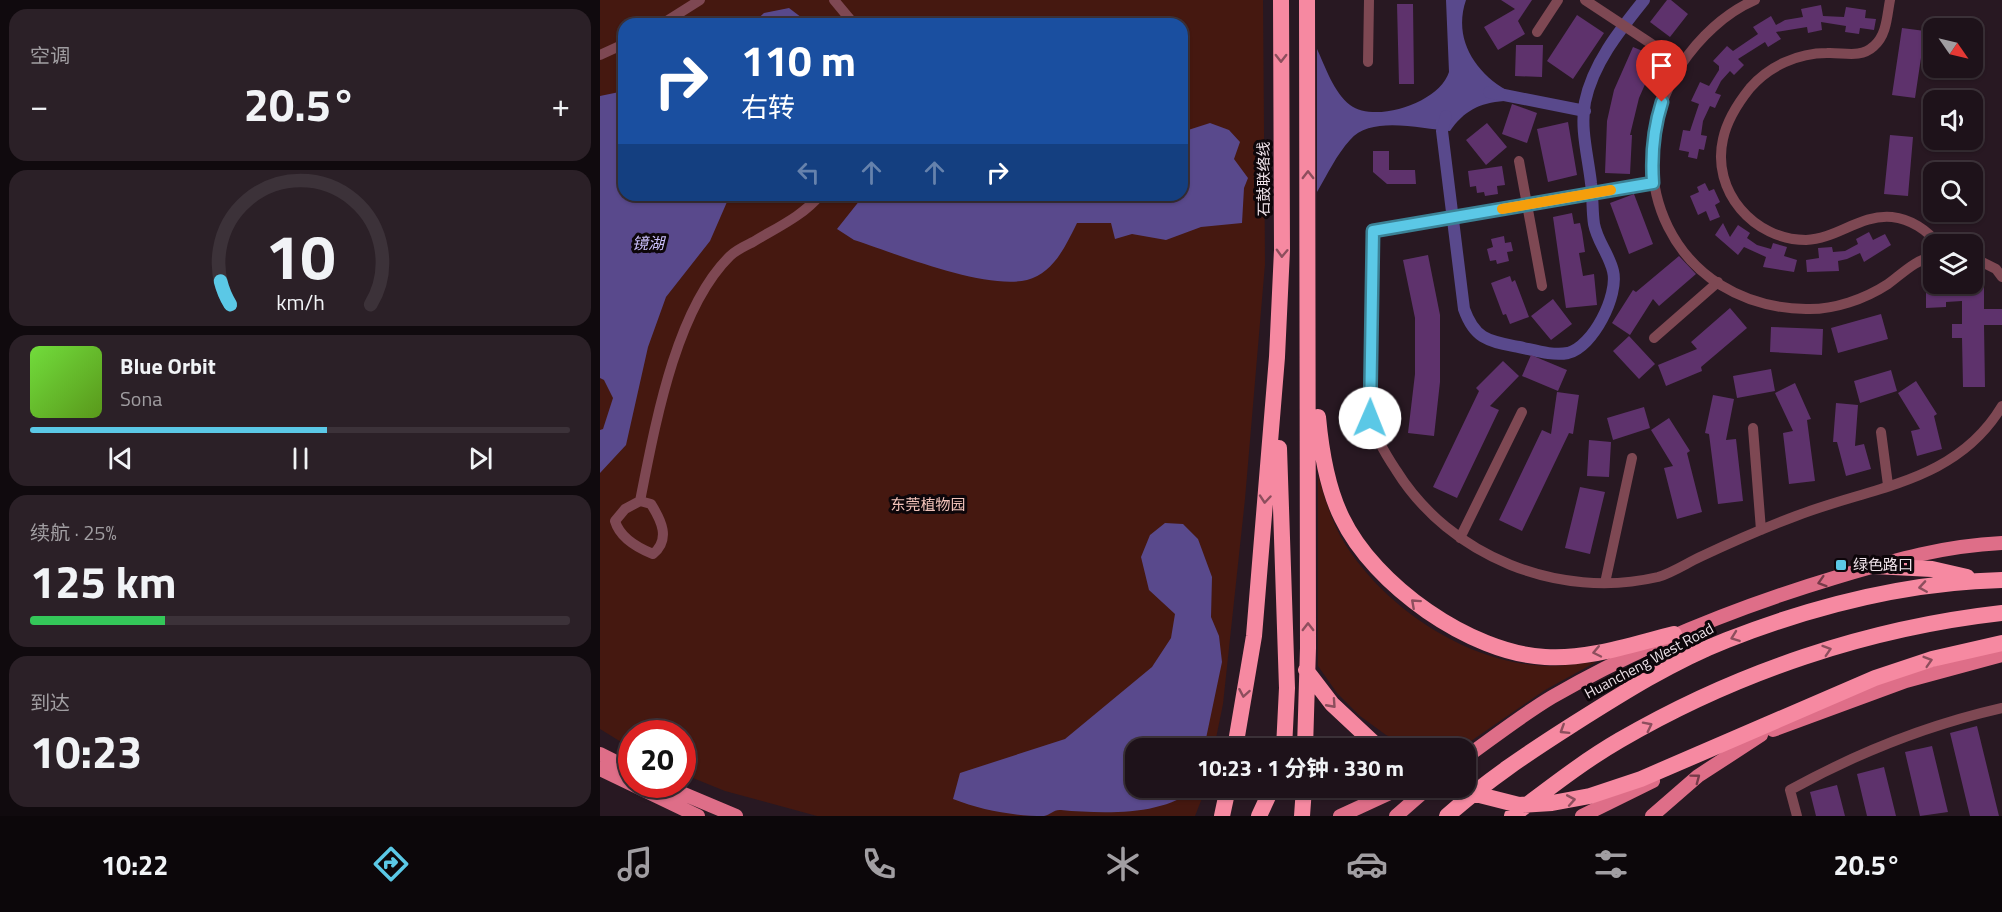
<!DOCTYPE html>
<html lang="zh">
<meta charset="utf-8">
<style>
:root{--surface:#1e121a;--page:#2b2027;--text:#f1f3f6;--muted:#a19ea2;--line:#3c3239;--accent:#5bc8e6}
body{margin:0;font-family:"Titillium Web","Noto Sans SC",sans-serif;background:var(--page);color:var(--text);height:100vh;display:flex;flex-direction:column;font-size:22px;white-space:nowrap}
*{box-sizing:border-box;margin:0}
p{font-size:20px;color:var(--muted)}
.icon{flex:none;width:33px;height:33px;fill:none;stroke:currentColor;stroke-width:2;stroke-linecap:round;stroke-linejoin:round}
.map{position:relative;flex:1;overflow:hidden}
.drawer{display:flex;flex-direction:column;gap:9px;padding:9px;background:#100a0e;width:600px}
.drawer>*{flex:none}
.banner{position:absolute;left:18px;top:18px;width:570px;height:183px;border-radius:18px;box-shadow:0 2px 4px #0004,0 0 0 2px var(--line);background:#1a4fa0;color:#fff;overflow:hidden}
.needle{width:39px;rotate:124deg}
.fabs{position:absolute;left:1323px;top:18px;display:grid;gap:12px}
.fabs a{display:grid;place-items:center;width:60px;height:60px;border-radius:12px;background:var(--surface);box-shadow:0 2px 4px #0004,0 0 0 2px var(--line);font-size:30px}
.speed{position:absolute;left:18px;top:720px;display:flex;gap:12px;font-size:30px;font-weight:700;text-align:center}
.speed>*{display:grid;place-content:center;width:78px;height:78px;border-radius:50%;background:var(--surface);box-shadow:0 2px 4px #0004,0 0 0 2px var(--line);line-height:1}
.speed .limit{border:9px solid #d22;background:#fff;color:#111}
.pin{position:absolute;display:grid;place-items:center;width:51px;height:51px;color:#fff;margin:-62px -26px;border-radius:50% 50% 50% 0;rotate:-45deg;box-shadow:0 0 6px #0007}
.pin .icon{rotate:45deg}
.me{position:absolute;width:66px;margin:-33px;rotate:1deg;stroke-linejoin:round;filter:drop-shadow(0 0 4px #0008)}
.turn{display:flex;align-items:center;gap:21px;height:126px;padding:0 24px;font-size:27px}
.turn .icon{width:78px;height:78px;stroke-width:2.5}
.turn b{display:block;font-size:42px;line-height:51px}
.lanes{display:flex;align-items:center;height:57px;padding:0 24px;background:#0003;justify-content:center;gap:30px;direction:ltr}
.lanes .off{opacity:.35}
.big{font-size:45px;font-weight:700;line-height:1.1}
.drawer .card{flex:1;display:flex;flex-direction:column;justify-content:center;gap:9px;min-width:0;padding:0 21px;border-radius:18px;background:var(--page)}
.drawer .dial{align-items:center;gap:0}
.dial svg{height:156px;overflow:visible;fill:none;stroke:var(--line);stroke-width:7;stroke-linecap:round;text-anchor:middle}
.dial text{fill:var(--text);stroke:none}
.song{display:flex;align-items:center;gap:18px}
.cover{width:72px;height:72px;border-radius:9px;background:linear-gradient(135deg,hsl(100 70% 55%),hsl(90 70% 35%))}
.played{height:6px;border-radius:3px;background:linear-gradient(90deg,var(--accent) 55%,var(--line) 55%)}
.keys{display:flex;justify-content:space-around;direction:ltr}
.heat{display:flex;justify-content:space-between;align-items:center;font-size:33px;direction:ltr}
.charge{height:9px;border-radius:4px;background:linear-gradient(90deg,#34c759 25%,var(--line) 0)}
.trip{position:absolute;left:525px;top:738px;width:351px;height:60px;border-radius:18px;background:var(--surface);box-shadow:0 2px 4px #0004,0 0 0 2px var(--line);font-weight:700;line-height:60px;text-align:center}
.dock{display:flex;height:96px;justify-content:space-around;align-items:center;background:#0c070a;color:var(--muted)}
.dock .icon{width:42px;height:42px}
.dock .active{color:var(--accent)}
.dock b{font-size:27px;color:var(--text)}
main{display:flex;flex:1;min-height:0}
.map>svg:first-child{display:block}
.green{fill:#451810;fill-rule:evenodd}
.water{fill:#59498c}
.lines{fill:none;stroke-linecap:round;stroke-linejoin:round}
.canal{stroke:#59498c;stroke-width:12}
.building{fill:#5e326c}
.minor{stroke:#7e4853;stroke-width:10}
.major{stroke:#de6e88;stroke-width:14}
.highway{stroke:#f689a1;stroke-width:16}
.oneway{stroke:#8d4e5d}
.oneway2{stroke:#763a49}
.route-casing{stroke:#3b8296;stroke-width:15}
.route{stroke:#5bc8e6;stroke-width:10}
.slow{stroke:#f59e0b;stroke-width:10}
.poi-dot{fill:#5bc8e6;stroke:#0d060a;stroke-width:2}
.labels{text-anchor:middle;stroke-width:6;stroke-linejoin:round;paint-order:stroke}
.street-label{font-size:15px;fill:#eee2e9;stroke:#0d060a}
.park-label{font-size:15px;fill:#f2c3ba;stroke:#0d060a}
.poi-label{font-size:15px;fill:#eee2e9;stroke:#0d060a;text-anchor:start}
.water-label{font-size:16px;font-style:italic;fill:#cabffa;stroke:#0d060a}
</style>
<main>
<section class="drawer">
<div class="card"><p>空调</p>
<div class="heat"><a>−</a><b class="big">20.5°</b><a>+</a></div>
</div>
<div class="card dial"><svg viewBox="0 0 100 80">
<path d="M14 69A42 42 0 1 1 86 69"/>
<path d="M14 69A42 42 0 0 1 9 57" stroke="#5bc8e6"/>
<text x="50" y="56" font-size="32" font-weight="700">10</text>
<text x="50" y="72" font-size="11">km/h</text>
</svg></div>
<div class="card">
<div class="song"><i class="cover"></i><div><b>Blue Orbit</b><p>Sona</p></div></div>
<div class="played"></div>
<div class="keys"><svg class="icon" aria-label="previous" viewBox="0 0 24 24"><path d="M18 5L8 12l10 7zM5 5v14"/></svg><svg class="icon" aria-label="pause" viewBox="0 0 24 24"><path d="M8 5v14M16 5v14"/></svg><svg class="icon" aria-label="next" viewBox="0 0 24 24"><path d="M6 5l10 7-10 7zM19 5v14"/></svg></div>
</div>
<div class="card"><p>续航 · 25%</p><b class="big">125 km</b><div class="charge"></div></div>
<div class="card"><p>到达</p><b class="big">10:23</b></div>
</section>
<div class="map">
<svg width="1402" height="816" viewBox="0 0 1402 816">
<rect width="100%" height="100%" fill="#281822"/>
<path class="green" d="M0,0H663L665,264L645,499L623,704L614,748H536V788H606L595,816H217L125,791L83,774L82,734H32L31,748L0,729ZM24,24H582V195H24Z
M718,475C725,499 732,523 745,544C787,610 870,665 950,666C965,666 981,663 996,662L945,690L861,748H815L786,735L760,716L737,693L718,666Z"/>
<path class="water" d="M846,0H866C853,38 874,71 906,90L904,101C879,103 864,111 850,131C821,129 771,115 750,140C737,154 727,175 717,192V49C725,66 734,93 750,105C776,124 840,102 849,72Z
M189,8L210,24H152L164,13Z
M24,91V195H130L110,241L66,297L48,347L26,445L0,473V430L3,429L13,398L4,380L0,378V96Z
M610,123L629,130L640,142L634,159L648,178L644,188L642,223L601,227L566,240L532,234L515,239L511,223H477C466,245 454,273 427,280C385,290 297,254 254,240L237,229L264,195H582V132Z
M565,523L583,524L598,539L612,577L611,617L619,636L622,662L604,748H536V788H594C566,816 503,814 461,810C454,809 450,815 444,816C413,816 381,810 353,799L360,773L465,739L552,667L571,638L575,614L549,590L541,557L550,535Z"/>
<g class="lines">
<path class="canal" d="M889,92L985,111
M846,116L842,131L864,309C875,340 889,341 919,347C934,350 952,356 968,353C993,347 1019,295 1013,271C1009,254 997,241 994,224C992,211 993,197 991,183C988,156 980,129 985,102C993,63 1020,30 1044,0"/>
</g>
<path class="building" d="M901,0H932L918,21L925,34L898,50L884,27L915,9Z
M1067,0H1071L1088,14L1070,37L1050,22Z
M797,4H813L814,84H799Z
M1221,5L1223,16L1244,17L1246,7L1266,10L1265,18L1276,19L1274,30L1260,28L1259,34L1245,32L1246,26L1221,22L1222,30L1208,33L1207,27L1176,32L1181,39L1168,47L1165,42L1138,59L1144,65L1134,75L1130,71L1121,81L1115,93L1121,95L1115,108L1110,106L1103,121L1101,135L1107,136L1104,150L1099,149L1097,159L1088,157L1089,152L1079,150L1083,130L1090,131L1099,104L1091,101L1100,82L1109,86L1119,70V66L1113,61L1127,46L1133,51L1158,34L1153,27L1171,16L1176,25L1185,20L1203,17L1201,9Z
M977,15L1004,33L973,79L947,61Z
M1302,28L1325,31L1315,98L1292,95Z
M916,45H943L942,77L915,76Z
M1033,47L1057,57L1039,98L1030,135H1032L1030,174L1005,173L1007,121L1014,90Z
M912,104L937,113L927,143L902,134Z
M968,122L977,175L948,182L937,129Z
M887,123L907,147L886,165L866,140Z
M1290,135L1313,137L1308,196L1284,194Z
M773,151H789V170H815L816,184H787L773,172Z
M902,166L905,185L897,186L898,194L885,196L884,192L877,193L876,186L870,187L868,171Z
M1105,183L1109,191L1114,189L1120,202L1115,205L1120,217L1110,221L1106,211L1098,215L1090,196L1099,192L1097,187Z
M1034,194L1053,244L1029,254L1010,203Z
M972,213L974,224L980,223L982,232L985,252L979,253L983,276L994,274L997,305L966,308L953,217Z
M1123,223L1130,237L1138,225L1150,233L1147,238L1157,245L1171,249L1173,243L1187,247L1184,256L1197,260L1194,272L1163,267L1166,257L1144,247L1138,255L1115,235Z
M1269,232L1273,240L1285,234L1291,245L1264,262L1260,253L1247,259L1238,261L1239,271L1207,272L1206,260L1219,258L1218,248L1232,247L1233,252L1245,251L1258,244L1256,239Z
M904,236L905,243L911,242L913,251L907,252L909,261L897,264L896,260L890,261L887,249L893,247L891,239Z
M828,255L840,315V382L834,436L808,433L815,374V318L803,260Z
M1079,256L1096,274L1059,306L1053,299L1030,335L1012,323L1033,290L1036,292Z
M910,276L912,282L915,280L929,317L910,324L906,314L903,315L891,283Z
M1372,281H1384V309H1402V325H1384L1385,387H1363L1362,338H1352V324H1362V301L1346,302V307L1326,308V284H1372Z
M953,299L972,324L951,340L931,316Z
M1130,308L1147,328L1101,367L1102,371L1066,386L1058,365L1097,349L1091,342Z
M1281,314L1288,339L1238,353L1231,328Z
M1171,327L1223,329L1222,355L1170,352Z
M1029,336L1055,364L1039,379L1013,351Z
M931,355L967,370L958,391L922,376Z
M903,361L919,376L890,406L899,410L857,498L833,487L879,391L876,388Z
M1171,369L1175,391L1137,398L1133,376Z
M1291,370L1297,391L1260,403L1254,381Z
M1316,381L1337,414L1334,416L1342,449L1317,456L1311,431L1320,429L1298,393Z
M1195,383L1211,419L1207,420L1215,481L1189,484L1183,433L1193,431L1175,393Z
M957,392L979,395L973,434L969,433L922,531L899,520L942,430L951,434Z
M1113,395L1134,399L1126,440L1136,439L1143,501L1118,504L1109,434L1105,433Z
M1236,403L1258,405L1255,446L1264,444L1271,469L1246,476L1237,442H1233Z
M1044,407L1050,428L1013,440L1007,418Z
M1069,418L1090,451L1087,453L1102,512L1077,519L1064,468L1073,466L1051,430Z
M989,440L1011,442L1009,477L987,476Z
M980,487L1005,492L990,554L965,548Z
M1377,726L1399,816H1370L1350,733Z
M1332,746L1348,812L1320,816L1305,752Z
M1284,767L1296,816H1267L1257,774Z
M1237,785L1245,816H1216L1210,792Z"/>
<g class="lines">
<path class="minor" d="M234,0L254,24
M985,0L1082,64
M1155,0C1125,13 1099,38 1081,65C1012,174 1074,307 1206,309C1234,310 1265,299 1288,284C1303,273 1315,260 1334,256
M1290,0C1287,15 1287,35 1274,46C1260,59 1243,52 1227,53C1198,53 1169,66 1150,88C1138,103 1127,120 1123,139C1111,191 1154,240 1206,240C1237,239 1260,214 1292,217C1310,219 1328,230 1337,244
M62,24L100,0
M937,32L958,0
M0,55L24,44
M768,62L769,0
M919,161L942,286
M1053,183L773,231C772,277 772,322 771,368C771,383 767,404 771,420C775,437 786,455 796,470C850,557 959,600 1058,577C1072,573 1087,563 1100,557C1132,542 1164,528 1196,516C1273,486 1356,483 1402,406
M1372,257L1396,269L1402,277
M1054,338L1118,282
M1153,428L1161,530
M1281,432L1288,485
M40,501L51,504C61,520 71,539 53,554C38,548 20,538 15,521L25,509L40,501C55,426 75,310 130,256C136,250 145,246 153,242C176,228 203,216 220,195
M860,538L922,412
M1005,583L1032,458
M1197,816L1190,790C1257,753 1327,725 1402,708"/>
<path class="major" d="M1173,730L1306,681L1402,655
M0,754L32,770
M866,757C894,737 922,715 952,697C1042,645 1137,607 1237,577C1295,560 1342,546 1402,543
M0,769L98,816
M60,784L136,816
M740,816L801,788
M796,816L828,788
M982,816L1053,781
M1052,816L1098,776L1161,735"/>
<path class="highway" d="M718,417C721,450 727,488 742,518C774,585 870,653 945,657C988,660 1033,644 1074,634
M679,448L687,688L684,748
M1274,566L1332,569L1367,577
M706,670L732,704L779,748
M635,748L654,636L677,357L682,250L681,0
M705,748L708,648L707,0
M852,788L919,805L952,803L990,796L1041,779L1275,678L1332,659L1402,643
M622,816L628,788
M659,816L672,788
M702,816L704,788
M847,816C886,781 928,753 972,725C1021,694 1073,661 1127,640C1214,606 1310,582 1402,580
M912,816C947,790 982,762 1020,740C1137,672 1268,628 1402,613"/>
</g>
<defs><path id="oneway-chevron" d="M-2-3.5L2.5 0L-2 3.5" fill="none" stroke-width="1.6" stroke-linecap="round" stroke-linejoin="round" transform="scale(1.5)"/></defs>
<g class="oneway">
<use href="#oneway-chevron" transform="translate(681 58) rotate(90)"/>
<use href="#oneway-chevron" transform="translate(708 175) rotate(-90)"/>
<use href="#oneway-chevron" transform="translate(682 253) rotate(92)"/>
<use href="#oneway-chevron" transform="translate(665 499) rotate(95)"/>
<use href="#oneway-chevron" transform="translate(1323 587) rotate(171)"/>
<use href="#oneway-chevron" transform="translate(815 603) rotate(-138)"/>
<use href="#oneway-chevron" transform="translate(708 627) rotate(-90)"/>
<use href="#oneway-chevron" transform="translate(1135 637) rotate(160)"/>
<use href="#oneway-chevron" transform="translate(1227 650) rotate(-18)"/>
<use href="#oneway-chevron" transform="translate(997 652) rotate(168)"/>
<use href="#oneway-chevron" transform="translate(1328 661) rotate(-17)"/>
<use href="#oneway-chevron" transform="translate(644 693) rotate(100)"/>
<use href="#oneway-chevron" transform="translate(732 704) rotate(48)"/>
<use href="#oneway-chevron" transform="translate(1048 726) rotate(-27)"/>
<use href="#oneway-chevron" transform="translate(964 730) rotate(148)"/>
<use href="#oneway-chevron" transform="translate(971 800) rotate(-10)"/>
</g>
<g class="oneway2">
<use href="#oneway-chevron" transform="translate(1222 582) rotate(163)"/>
<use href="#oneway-chevron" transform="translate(1096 778) rotate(-37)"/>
</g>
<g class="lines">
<defs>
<path id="route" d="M770,418L773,231L1053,183C1051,154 1053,130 1062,102"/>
</defs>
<use href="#route" class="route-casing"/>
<use href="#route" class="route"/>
<path class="slow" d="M902,209L1011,190"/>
</g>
<rect class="poi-dot" x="1235" y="559" width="12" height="12" rx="3"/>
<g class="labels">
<g class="street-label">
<text transform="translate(664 179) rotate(-90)" y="5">石鼓联络线</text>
<text transform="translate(1049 661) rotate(-28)" y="5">Huancheng West Road</text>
</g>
<g class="park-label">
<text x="328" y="510">东莞植物园</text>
</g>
<g class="poi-label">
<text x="1253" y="570">绿色路口</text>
</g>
<g class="water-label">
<text x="48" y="249">镜湖</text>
</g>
</g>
</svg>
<div class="fabs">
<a><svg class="needle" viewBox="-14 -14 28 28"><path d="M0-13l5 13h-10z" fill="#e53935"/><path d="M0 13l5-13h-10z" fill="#a19ea2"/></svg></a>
<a><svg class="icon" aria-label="sound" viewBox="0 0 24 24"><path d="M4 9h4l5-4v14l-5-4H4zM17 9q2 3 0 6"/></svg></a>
<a><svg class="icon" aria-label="search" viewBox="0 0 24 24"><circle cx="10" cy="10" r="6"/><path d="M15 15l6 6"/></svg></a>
<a><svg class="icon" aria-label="layers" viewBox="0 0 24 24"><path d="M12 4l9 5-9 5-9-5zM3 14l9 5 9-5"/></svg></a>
</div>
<div class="speed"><div class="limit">20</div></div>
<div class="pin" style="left:1062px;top:102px;background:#d93025"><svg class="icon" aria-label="arrive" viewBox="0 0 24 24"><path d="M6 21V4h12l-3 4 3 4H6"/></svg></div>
<svg class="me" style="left:770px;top:418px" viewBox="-20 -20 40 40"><circle r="19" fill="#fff"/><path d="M0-13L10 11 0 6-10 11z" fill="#5bc8e6"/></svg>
<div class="trip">10:23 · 1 分钟 · 330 m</div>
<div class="banner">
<div class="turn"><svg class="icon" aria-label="right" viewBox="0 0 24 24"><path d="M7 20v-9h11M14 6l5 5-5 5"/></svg><div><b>110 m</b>右转</div></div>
<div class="lanes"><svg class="icon off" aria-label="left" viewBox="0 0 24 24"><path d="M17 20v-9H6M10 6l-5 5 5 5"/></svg><svg class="icon off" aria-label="ahead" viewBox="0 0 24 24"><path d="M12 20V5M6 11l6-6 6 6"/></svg><svg class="icon off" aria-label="ahead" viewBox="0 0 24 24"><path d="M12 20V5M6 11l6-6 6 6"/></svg><svg class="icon" aria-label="right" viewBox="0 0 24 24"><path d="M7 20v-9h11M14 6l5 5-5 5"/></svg></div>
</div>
</div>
</main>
<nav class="dock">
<b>10:22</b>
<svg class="icon active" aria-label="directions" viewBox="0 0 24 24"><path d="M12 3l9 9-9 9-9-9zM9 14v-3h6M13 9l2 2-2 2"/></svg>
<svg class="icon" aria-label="music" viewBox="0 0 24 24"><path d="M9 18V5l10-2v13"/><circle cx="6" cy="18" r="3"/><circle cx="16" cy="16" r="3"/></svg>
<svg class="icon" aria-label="phone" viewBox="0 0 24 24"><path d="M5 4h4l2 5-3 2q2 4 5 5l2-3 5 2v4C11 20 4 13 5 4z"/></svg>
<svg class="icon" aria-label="climate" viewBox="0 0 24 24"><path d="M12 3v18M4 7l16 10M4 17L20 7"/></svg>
<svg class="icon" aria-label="car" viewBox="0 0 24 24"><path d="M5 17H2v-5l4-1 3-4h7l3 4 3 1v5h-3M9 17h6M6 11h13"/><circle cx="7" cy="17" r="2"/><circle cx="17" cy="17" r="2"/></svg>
<svg class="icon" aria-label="filters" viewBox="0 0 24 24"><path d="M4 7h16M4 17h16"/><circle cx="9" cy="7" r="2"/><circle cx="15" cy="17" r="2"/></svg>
<b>20.5°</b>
</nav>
